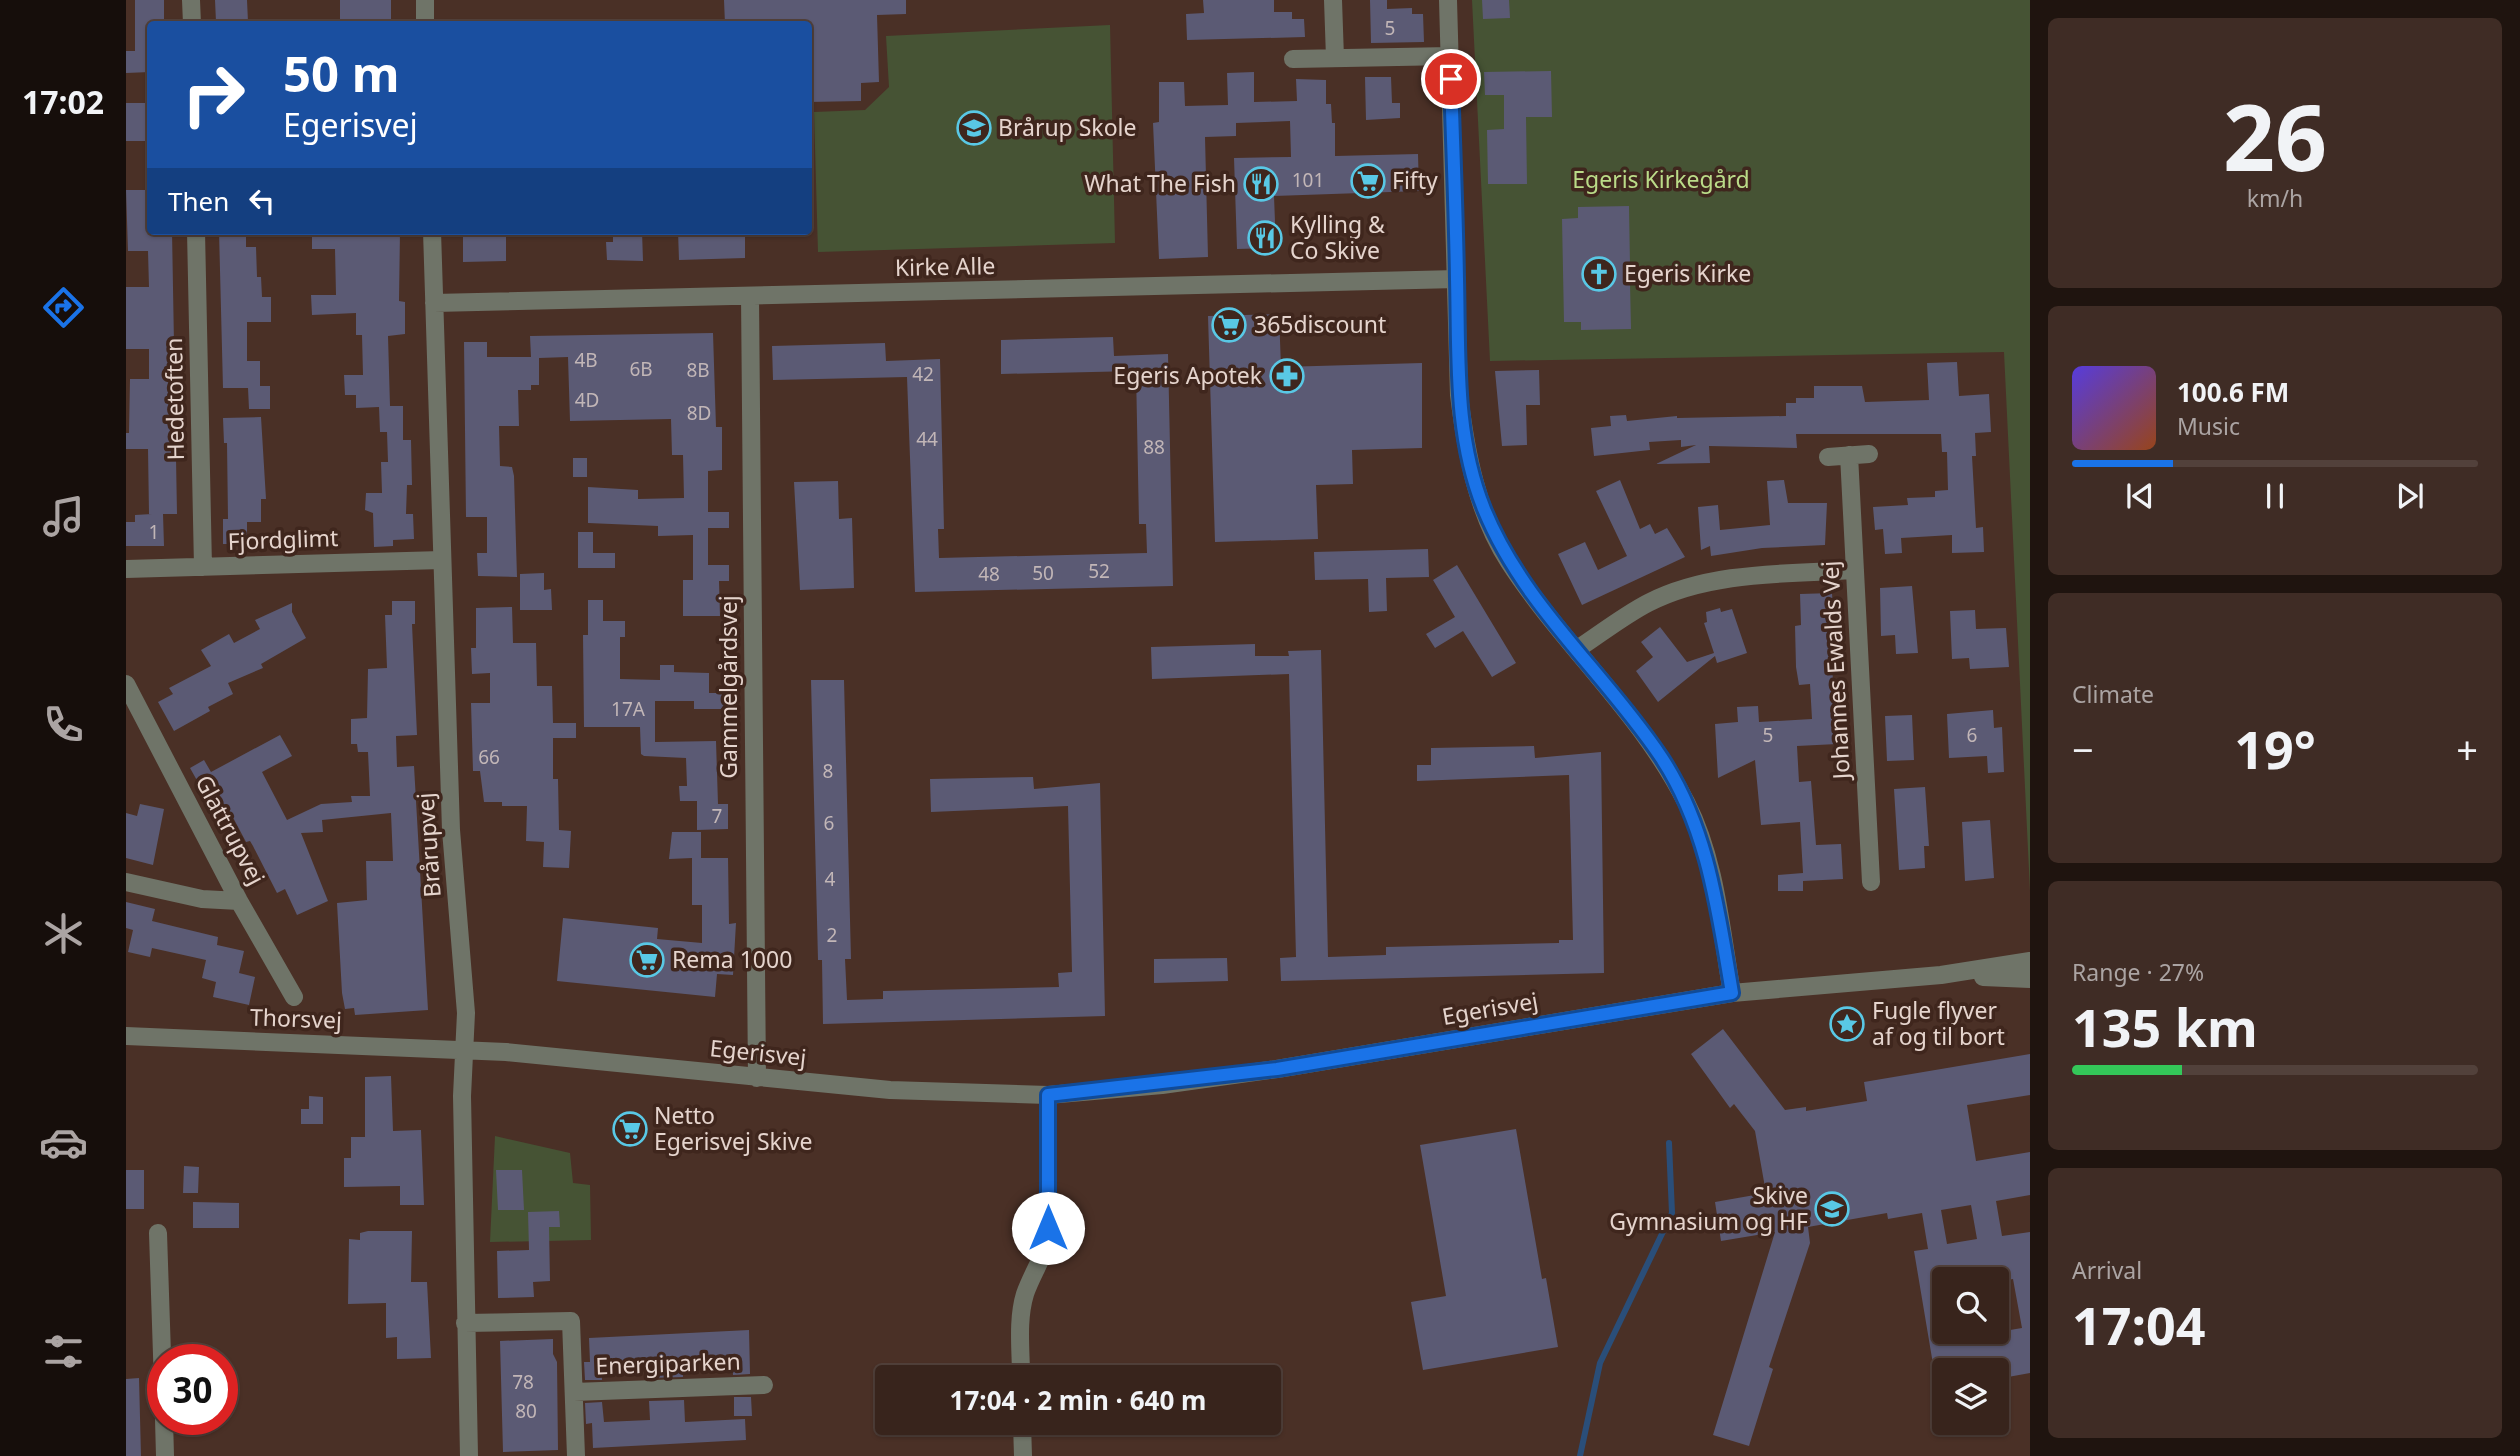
<!DOCTYPE html>
<meta charset="utf-8">
<style>
:root{--surface:#38241c;--page:#3f2c25;--text:#f1f3f6;--muted:#aba4a3;--line:#52413b;--accent:#1a73e8}
body{margin:0;font-family:"Noto Sans",sans-serif;background:var(--page);color:var(--text);height:100vh;display:flex;flex-direction:column;font-size:26px;white-space:nowrap}
*{box-sizing:border-box;margin:0}
p{font-size:23px;color:var(--muted)}
.icon{flex:none;width:38px;height:38px;fill:none;stroke:currentColor;stroke-width:2;stroke-linecap:round;stroke-linejoin:round}
.map{position:relative;flex:1;overflow:hidden}
.side{display:flex;flex-direction:column;gap:18px;padding:18px;background:#1f140f;width:490px}
.side>*{flex:none}
.top-card{position:absolute;left:21px;top:21px;width:665px;height:214px;border-radius:7px;box-shadow:0 2px 5px #0004,0 0 0 2px var(--line);background:#1a4fa0;color:#fff;overflow:hidden}
.buttons{position:absolute;left:1806px;top:1267px;display:grid;gap:14px}
.buttons a{display:grid;place-items:center;width:77px;height:77px;border-radius:7px;background:var(--surface);box-shadow:0 2px 5px #0004,0 0 0 2px var(--line);font-size:35px}
.speed{position:absolute;left:21px;top:1344px;display:flex;gap:14px;font-size:35px;font-weight:700;text-align:center}
.speed>*{display:grid;place-content:center;width:91px;height:91px;border-radius:50%;background:var(--surface);box-shadow:0 2px 5px #0004,0 0 0 2px var(--line);line-height:1}
.speed .limit{border:10px solid #d22;background:#fff;color:#111}
.pin{position:absolute;display:grid;place-items:center;width:60px;height:60px;color:#fff;margin:-30px;border:4px solid #fff;border-radius:50%;box-shadow:0 2px 7px #0007}
.me{position:absolute;width:77px;margin:-38px;rotate:0deg;stroke-linejoin:round;filter:drop-shadow(0 0 5px #0008)}
.turn{display:flex;align-items:center;gap:24px;height:147px;padding:0 21px;font-size:32px}
.turn .icon{width:91px;height:91px;stroke-width:2.5}
.turn b{display:block;font-size:49px;line-height:60px}
.then{display:flex;align-items:center;height:66px;padding:0 21px;background:#0003;gap:14px;font-size:26px}
.big{font-size:52px;font-weight:700;line-height:1.1}
.side .tile{flex:1;display:flex;flex-direction:column;justify-content:center;gap:10px;min-width:0;padding:0 24px;border-radius:10px;background:var(--page)}
.side .dial{align-items:center;gap:0}
.dial b{font-size:91px;line-height:1}
.song{display:flex;align-items:center;gap:21px}
.cover{width:84px;height:84px;border-radius:10px;background:linear-gradient(135deg,hsl(250 70% 55%),hsl(20 70% 35%))}
.played{height:7px;border-radius:4px;background:linear-gradient(90deg,var(--accent) 25%,var(--line) 25%)}
.keys{display:flex;justify-content:space-around;direction:ltr}
.heat{display:flex;justify-content:space-between;align-items:center;font-size:38px;direction:ltr}
.charge{height:10px;border-radius:5px;background:linear-gradient(90deg,#34c759 27%,var(--line) 0)}
.trip{position:absolute;left:749px;top:1365px;width:406px;height:70px;border-radius:7px;background:var(--surface);box-shadow:0 2px 5px #0004,0 0 0 2px var(--line);font-weight:700;line-height:70px;text-align:center}
main{display:flex;flex:1;min-height:0}
.menu{display:flex;flex-direction:column;width:126px;justify-content:space-around;align-items:center;background:#160e0b;color:var(--muted)}
.menu .icon{width:49px;height:49px}
.menu .selected{color:var(--accent)}
.menu b{font-size:32px;color:var(--text)}
.map>svg:first-child{display:block}
.green{fill:#465334}
.lines{fill:none;stroke-linecap:round;stroke-linejoin:round}
.stream{stroke:#2a4e79;stroke-width:6}
.building{fill:#5b5a74;fill-rule:evenodd}
.minor{stroke:#6f7468;stroke-width:18}
.route-casing{stroke:#114b97;stroke-width:18}
.route{stroke:#1a73e8;stroke-width:12}
.labels{text-anchor:middle;stroke-width:7;stroke-linejoin:round;paint-order:stroke}
.number-label{font-size:19px;fill:#c2b6b7}
.poi-label{font-size:23px;fill:#e5d4cd;stroke:#3f261d;text-anchor:start}
.park-label{font-size:23px;fill:#badb88;stroke:#3f261d}
.street-label{font-size:23px;fill:#e5d4cd;stroke:#3f261d}
</style>
<main>
<nav class="menu">
<b>17:02</b>
<svg class="icon selected" aria-label="directions" viewBox="0 0 24 24"><path d="M12 3l9 9-9 9-9-9zM9 14v-3h6M13 9l2 2-2 2"/></svg>
<svg class="icon" aria-label="music" viewBox="0 0 24 24"><path d="M9 18V5l10-2v13"/><circle cx="6" cy="18" r="3"/><circle cx="16" cy="16" r="3"/></svg>
<svg class="icon" aria-label="phone" viewBox="0 0 24 24"><path d="M5 4h4l2 5-3 2q2 4 5 5l2-3 5 2v4C11 20 4 13 5 4z"/></svg>
<svg class="icon" aria-label="climate" viewBox="0 0 24 24"><path d="M12 3v18M4 7l16 10M4 17L20 7"/></svg>
<svg class="icon" aria-label="car" viewBox="0 0 24 24"><path d="M5 17H2v-5l4-1 3-4h7l3 4 3 1v5h-3M9 17h6M6 11h13"/><circle cx="7" cy="17" r="2"/><circle cx="17" cy="17" r="2"/></svg>
<svg class="icon" aria-label="filters" viewBox="0 0 24 24"><path d="M4 7h16M4 17h16"/><circle cx="9" cy="7" r="2"/><circle cx="15" cy="17" r="2"/></svg>
</nav>
<div class="map">
<svg width="1904" height="1456" viewBox="0 0 1904 1456">
<rect width="100%" height="100%" fill="#4a3026"/>
<path class="green" d="M1346,0H1904V891L1878,352L1364,361Z
M984,25L989,243L692,252L688,112L739,110L763,87L760,36Z
M369,1136L444,1153L447,1183L464,1185L465,1240L364,1242Z"/>
<g class="lines">
<path class="stream" d="M1454,1456L1474,1363L1546,1213L1543,1143"/>
</g>
<path class="building" d="M9,0H38V24H24V72L0,73V51H9Z
M89,0H121L122,22H90Z
M214,0H265V24H214Z
M598,0H780V14L751,15L753,82L735,83V101L682,102V24H599Z
M1077,0H1148V12H1166V19H1178L1179,37L1061,40L1060,14L1078,13Z
M1244,0H1261V9L1286,8V14H1297L1298,42L1245,43Z
M1356,0H1383L1384,18L1357,19Z
M1425,71L1426,117H1400L1401,184H1362L1361,130L1378,129V95H1359L1358,72Z
M1128,72V102L1171,101L1170,79L1200,80V104H1205L1206,123H1209V156L1292,154L1293,191L1148,196L1150,248L1111,249L1108,158L1165,157L1164,121L1110,123V136L1079,137L1082,257L1033,259L1027,123L1033,122V82H1058L1059,106L1102,105L1101,73Z
M1239,77H1265L1266,103H1274V118L1240,120Z
M0,103H24V141H0Z
M0,190H24V231H46L51,514H37L38,546H0V522H9V515L26,514H23L22,449H0V433H3L4,379H23V349H0V287H23L22,251H2Z
M1503,206L1504,265H1509L1510,283H1504L1505,329L1455,330V322H1438L1436,219L1452,218V207Z
M93,231H120V247H130L131,277H135L136,297H145V322H121V361H134V386H144V409H123L122,388H97Z
M186,231H274L273,301L279,302V334L262,336L264,406H277V440H285L286,485H281L280,514H287L288,539L267,540V546L248,547L247,513L239,510L240,493H256L255,462H262L261,432H254L253,407L230,408V395H219L218,375H237L236,335H230V313L186,315L185,295H210L209,249H186Z
M487,231H516L517,261L481,260L480,242H487Z
M552,231H619V258L553,260Z
M380,232V261L337,262V237H342V233Z
M1153,314L1155,367L1296,363V448L1226,450L1227,484L1190,485L1192,539L1089,542L1082,316Z
M587,333L590,427H596V470L582,471V512H603V528H582V565H603V581H593L594,616H557V580H567V535L532,536V526L462,523V487L512,490V499L558,498L557,455H546L545,419L444,421L442,357L413,358V385H405V390H392L393,426H373L374,466L386,467L388,476L391,577L352,576L351,553H361V517H340L338,342H361V357H405L404,336Z
M987,337L988,356L1042,354L1047,586L789,592L781,377L647,380L646,346L759,343L760,361L814,359L818,529H812L813,558L1021,553L1020,524H1013L1010,371L875,374V340Z
M1831,362L1833,396L1863,394L1865,432L1849,433L1850,456H1846L1850,528L1857,527L1858,552L1826,553V535L1775,538L1776,553L1759,554L1757,529L1749,530L1747,507L1782,505L1781,498L1809,497V491L1822,490L1821,452H1816L1815,434H1670L1671,448L1583,446L1584,463L1530,464L1570,445L1555,447V440L1523,442L1524,450L1468,456L1465,428L1485,426L1484,416L1500,415L1501,421L1551,416V418L1660,416V403H1670V398H1688V386H1736L1739,402L1803,400L1801,363Z
M1413,370L1414,405H1400L1401,445L1376,446L1369,371Z
M135,417L140,499H135V522H121V544H97V519H102L101,443H98L97,418Z
M447,458H461V477H447Z
M1494,480L1514,529L1524,524L1529,534L1541,528L1559,557L1456,605L1432,554L1459,542L1472,570L1501,556L1470,491Z
M1658,480L1662,503H1701L1699,545L1636,548L1585,556L1584,546L1575,550L1572,507L1592,505L1594,530L1644,525L1641,481Z
M712,481L713,519L726,518L728,588L674,590L668,482Z
M452,532H467V553H489V568H452Z
M1302,549L1303,577L1260,578L1261,611L1243,612L1242,579L1189,580L1188,552Z
M1331,565L1390,663L1366,677L1337,631L1309,648L1300,634L1329,617L1307,580Z
M418,573V590L425,589L426,610H394V574Z
M1786,586L1792,653L1770,654L1769,635L1755,636L1754,588Z
M1706,593L1709,650H1705V655H1713V665H1706L1711,744L1671,746L1673,782L1685,781L1690,845L1715,844L1717,879L1677,881V891H1652V875L1677,873L1674,822L1635,825L1629,760L1592,778L1589,724L1612,722L1611,707L1632,706L1633,722L1686,719L1684,684L1673,685L1670,667L1669,626L1675,625L1674,594Z
M462,600H477V621H499V637H494V679L534,680V665H548V672L583,673V693H605L604,709H568V701H529V742L590,741L592,804H602V829L571,830V801H554L553,786H561L560,758L518,756L515,754L514,727H458L457,635H462Z
M266,601H289V624H286L291,735L270,736L271,767L288,766L302,1010L229,1015L228,1008L219,1009L216,993L211,903L241,900L240,861H267L265,813L196,820L197,832L175,833L202,901L171,915L159,889L151,893L127,846L124,841L120,842L103,810L91,816L64,768L78,760L85,772L154,735L166,756L136,772L161,820L195,804L226,802L225,796H244L242,752H232L231,744H225V719L241,718L242,669L261,668L259,615H266Z
M166,603V612L180,638L135,664L137,668L102,683L107,694L82,707L84,711L48,731L32,702L47,694L43,688L85,666L75,650L103,634L108,643L134,629L129,620Z
M386,607L387,643H410L411,686H426L427,723H450V738H427V779H432L433,830L445,831L443,868L417,867L418,842L400,841L401,806H376V802H358L354,771H347L345,703H364V673L346,674L345,648H350V608Z
M1594,608L1595,612L1606,609L1621,653L1591,663L1589,656L1532,702L1510,671L1527,657L1515,642L1534,627L1561,662L1588,653L1578,623L1581,622L1580,612Z
M1849,610L1850,629L1880,628L1883,667L1844,669L1843,658L1826,659L1824,611Z
M1129,644V656H1163L1162,651L1195,650L1202,957L1260,955V947L1433,943V940H1447L1443,775L1291,781V765H1305V748L1408,746L1409,758L1475,752L1478,973L1155,981L1154,958L1170,957L1163,674L1026,679L1025,647Z
M685,680H718L725,959H719L721,1000L757,999V991L933,987L932,973L946,972L942,806L805,812L804,779L907,777L908,789L974,783L979,1016L697,1024L696,960H692Z
M1867,710L1868,728L1876,727L1878,772L1862,773L1861,756L1823,758L1821,714Z
M1786,715L1788,760L1761,761L1759,716Z
M1799,787L1803,846H1798L1799,868L1773,870L1768,789Z
M14,804L38,809L27,865L0,858V813L11,816Z
M1864,820L1868,878L1839,881L1836,822Z
M546,832H575V858H602L603,924L610,923L607,975L591,974L589,997L431,981L437,918L532,928L531,939L576,943V905H566V858L543,859Z
M0,902L29,909L26,921L92,937L91,945L118,951L113,973L129,977L123,1005L87,997L90,982L76,978L80,960L26,948L24,957L2,952L7,930L0,928Z
M1101,958L1102,981L1028,983V959Z
M1597,1029L1659,1110L1680,1107V1111L1741,1101L1738,1082L1904,1054V1095L1841,1105L1850,1161L1904,1152V1195L1870,1201L1876,1236L1904,1232V1373L1871,1379V1370H1808L1788,1251L1802,1249L1796,1213L1762,1219L1761,1213L1682,1227L1684,1243L1643,1367L1647,1369L1623,1446L1587,1435L1649,1232L1595,1241L1589,1202L1640,1193L1629,1131L1608,1104L1604,1108L1565,1054ZM1845,1205L1851,1239L1821,1244L1815,1210ZM1818,1279L1871,1282L1887,1279L1896,1328L1848,1336L1847,1332H1818Z
M265,1076L267,1131L295,1130L298,1205H274V1186L218,1187V1158H225V1137H239V1077Z
M183,1096L197,1097V1124H175V1109H183Z
M1390,1129L1416,1279L1420,1278L1432,1347L1297,1370L1285,1302L1320,1296L1294,1145Z
M58,1166L73,1167L72,1193H57Z
M0,1170H18V1209H0Z
M370,1170H396L398,1210H372Z
M67,1202L113,1203V1228H67Z
M433,1211L434,1227H423L424,1281L407,1282L408,1297L372,1298L371,1251L403,1250L402,1212Z
M242,1231H286L285,1282H301L305,1358L271,1359V1337L260,1338V1303L222,1304L223,1239L234,1240V1233Z
M623,1330L624,1374L607,1375L606,1356L556,1358L557,1377L522,1378V1362L475,1363L476,1380H459L458,1362H464L463,1338Z
M427,1339V1354L431,1362L432,1450L377,1452L374,1341Z
M13,1378L15,1456H0V1379Z
M608,1397H625L626,1416H608Z
M558,1400L559,1422L619,1419L620,1440L467,1448L466,1423L460,1424L459,1403L476,1402L478,1422L524,1420L523,1401Z"/>
<g class="lines">
<path class="minor" d="M65,0L66,24
M299,0V24
M1207,0L1209,58
M1322,0L1333,395C1340,452 1351,513 1383,562C1437,645 1515,713 1560,802C1590,860 1595,930 1606,993
M1167,59L1324,56
M70,231L77,567
M306,231L325,830L340,1013L336,1096L343,1456
M624,296L631,1078
M308,303L1331,279
M1723,455L1745,882
M1702,457L1743,454
M0,569L316,560
M1450,650C1473,635 1497,616 1522,603C1584,571 1661,574 1729,570
M0,684L113,901L168,997
M0,882L76,899L113,901
M1857,977L1904,979
M0,1036L380,1052L764,1090L922,1095L1036,1085L1151,1069L1606,993L1815,975L1904,961
M32,1233L37,1385
M339,1323L445,1321L450,1456
M895,1377C895,1350 891,1320 899,1294C906,1274 917,1259 922,1238V1095
M448,1392L638,1385
M38,1419L39,1456
M896,1423L897,1456"/>
</g>
<g class="lines">
<defs>
<path id="route" d="M922,1228V1095L1151,1069L1606,993C1592,911 1582,828 1535,757C1478,672 1397,605 1358,509C1328,435 1333,357 1331,279C1330,212 1327,145 1325,79"/>
</defs>
<use href="#route" class="route-casing"/>
<use href="#route" class="route"/>
</g>
<defs>
<symbol id="school-ring" viewBox="-11 -11 22 22"><circle r="9.5" fill="#3f261d" stroke="#59c8e5" stroke-width="1.5"/><path d="M0-5L7-2L0 1L-7-2ZM-4 1L0 2.5L4 1V4Q0 6-4 4Z" fill="#59c8e5"/></symbol>
<symbol id="supermarket-ring" viewBox="-11 -11 22 22"><circle r="9.5" fill="#3f261d" stroke="#59c8e5" stroke-width="1.5"/><path d="M-6-5.5h2.5l.6 2H6L4.5 2H-2.5L-4.4-4H-6ZM-1.5 3.2a1.3 1.3 0 1 0 .1 0ZM3 3.2a1.3 1.3 0 1 0 .1 0Z" fill="#59c8e5"/></symbol>
<symbol id="restaurant-ring" viewBox="-11 -11 22 22"><circle r="9.5" fill="#3f261d" stroke="#59c8e5" stroke-width="1.5"/><path d="M-5-6h1v4h1v-4h1v4h1v-4h1v5L-1.5 .5V6h-2V.5L-5-1ZM5-6V6H3V1.5H1.5Q1.5-4 5-6Z" fill="#59c8e5"/></symbol>
<symbol id="church-ring" viewBox="-11 -11 22 22"><circle r="9.5" fill="#3f261d" stroke="#59c8e5" stroke-width="1.5"/><path d="M-1.2-6h2.4v3.5h3.3v2.4h-3.3V6h-2.4V-.1h-3.3v-2.4h3.3Z" fill="#59c8e5"/></symbol>
<symbol id="pharmacy-ring" viewBox="-11 -11 22 22"><circle r="9.5" fill="#3f261d" stroke="#59c8e5" stroke-width="1.5"/><path d="M-2-6h4v4h4v4h-4v4h-4v-4h-4v-4h4Z" fill="#59c8e5"/></symbol>
<symbol id="sight-ring" viewBox="-11 -11 22 22"><circle r="9.5" fill="#3f261d" stroke="#59c8e5" stroke-width="1.5"/><path d="M0-6L1.8-2.2L6-1.7L2.9 1.2L3.7 5.4L0 3.3L-3.7 5.4L-2.9 1.2L-6-1.7L-1.8-2.2Z" fill="#59c8e5"/></symbol>
</defs>
<g fill-rule="evenodd">
<use href="#school-ring" x="829" y="109" width="38" height="38"/>
<use href="#supermarket-ring" x="1223" y="162" width="38" height="38"/>
<use href="#restaurant-ring" x="1116" y="165" width="38" height="38"/>
<use href="#restaurant-ring" x="1120" y="219" width="38" height="38"/>
<use href="#church-ring" x="1454" y="255" width="38" height="38"/>
<use href="#supermarket-ring" x="1084" y="306" width="38" height="38"/>
<use href="#pharmacy-ring" x="1142" y="357" width="38" height="38"/>
<use href="#supermarket-ring" x="502" y="941" width="38" height="38"/>
<use href="#sight-ring" x="1702" y="1005" width="38" height="38"/>
<use href="#supermarket-ring" x="485" y="1110" width="38" height="38"/>
<use href="#school-ring" x="1687" y="1190" width="38" height="38"/>
</g>
<g class="labels">
<g class="number-label">
<text x="1264" y="35">5</text>
<text x="1182" y="187">101</text>
<text x="460" y="367">4B</text>
<text x="515" y="376">6B</text>
<text x="572" y="377">8B</text>
<text x="797" y="381">42</text>
<text x="461" y="407">4D</text>
<text x="573" y="420">8D</text>
<text x="801" y="446">44</text>
<text x="1028" y="454">88</text>
<text x="28" y="539">1</text>
<text x="973" y="578">52</text>
<text x="917" y="580">50</text>
<text x="863" y="581">48</text>
<text x="502" y="716">17A</text>
<text x="1642" y="742">5</text>
<text x="1846" y="742">6</text>
<text x="363" y="764">66</text>
<text x="702" y="778">8</text>
<text x="591" y="823">7</text>
<text x="703" y="830">6</text>
<text x="704" y="886">4</text>
<text x="706" y="942">2</text>
<text x="397" y="1389">78</text>
<text x="400" y="1418">80</text>
</g>
<g class="poi-label">
<text x="872" y="136">Brårup Skole</text>
<text x="1266" y="189">Fifty</text>
<text x="1110" y="192" text-anchor="end">What The Fish</text>
<text x="1164" y="233">Kylling &amp;<tspan x="1164" dy="26">Co Skive</tspan></text>
<text x="1498" y="282">Egeris Kirke</text>
<text x="1128" y="333">365discount</text>
<text x="1136" y="384" text-anchor="end">Egeris Apotek</text>
<text x="546" y="968">Rema 1000</text>
<text x="1746" y="1019">Fugle flyver<tspan x="1746" dy="26">af og til bort</tspan></text>
<text x="528" y="1124">Netto<tspan x="528" dy="26">Egerisvej Skive</tspan></text>
<text x="1682" y="1204" text-anchor="end">Skive<tspan x="1682" dy="26">Gymnasium og HF</tspan></text>
</g>
<g class="park-label">
<text x="1535" y="188">Egeris Kirkegård</text>
</g>
<g class="street-label">
<text transform="translate(819 267) rotate(-1)" y="8">Kirke Alle</text>
<text transform="translate(49 399) rotate(-91)" y="8">Hedetoften</text>
<text transform="translate(157 540) rotate(-2)" y="8">Fjordglimt</text>
<text transform="translate(1710 670) rotate(-93)" y="8">Johannes Ewalds Vej</text>
<text transform="translate(603 687) rotate(-90)" y="8">Gammelgårdsvej</text>
<text transform="translate(104 830) rotate(62)" y="8">Glattrupvej</text>
<text transform="translate(303 845) rotate(-94)" y="8">Brårupvej</text>
<text transform="translate(1364 1009) rotate(-10)" y="8">Egerisvej</text>
<text transform="translate(170 1019) rotate(2)" y="8">Thorsvej</text>
<text transform="translate(632 1053) rotate(6)" y="8">Egerisvej</text>
<text transform="translate(542 1364) rotate(-2)" y="8">Energiparken</text>
</g>
</g>
</svg>
<div class="buttons">
<a><svg class="icon" aria-label="search" viewBox="0 0 24 24"><circle cx="10" cy="10" r="6"/><path d="M15 15l6 6"/></svg></a>
<a><svg class="icon" aria-label="layers" viewBox="0 0 24 24"><path d="M12 4l9 5-9 5-9-5zM3 14l9 5 9-5"/></svg></a>
</div>
<div class="speed"><div class="limit">30</div></div>
<div class="pin" style="left:1325px;top:79px;background:#d93025"><svg class="icon" aria-label="arrive" viewBox="0 0 24 24"><path d="M6 21V4h12l-3 4 3 4H6"/></svg></div>
<svg class="me" style="left:922px;top:1228px" viewBox="-20 -20 40 40"><circle r="19" fill="#fff"/><path d="M0-13L10 11 0 6-10 11z" fill="#1a73e8"/></svg>
<div class="trip">17:04 · 2 min · 640 m</div>
<div class="top-card">
<div class="turn"><svg class="icon" aria-label="right" viewBox="0 0 24 24"><path d="M7 20v-9h11M14 6l5 5-5 5"/></svg><div><b>50 m</b>Egerisvej</div></div>
<div class="then">Then<svg class="icon" aria-label="left" viewBox="0 0 24 24"><path d="M17 20v-9H6M10 6l-5 5 5 5"/></svg></div>
</div>
</div>
<section class="side">
<div class="tile dial"><b>26</b><p>km/h</p></div>
<div class="tile">
<div class="song"><i class="cover"></i><div><b>100.6 FM</b><p>Music</p></div></div>
<div class="played"></div>
<div class="keys"><svg class="icon" aria-label="previous" viewBox="0 0 24 24"><path d="M18 5L8 12l10 7zM5 5v14"/></svg><svg class="icon" aria-label="pause" viewBox="0 0 24 24"><path d="M8 5v14M16 5v14"/></svg><svg class="icon" aria-label="next" viewBox="0 0 24 24"><path d="M6 5l10 7-10 7zM19 5v14"/></svg></div>
</div>
<div class="tile"><p>Climate</p>
<div class="heat"><a>−</a><b class="big">19°</b><a>+</a></div>
</div>
<div class="tile"><p>Range · 27%</p><b class="big">135 km</b><div class="charge"></div></div>
<div class="tile"><p>Arrival</p><b class="big">17:04</b></div>
</section>
</main>
